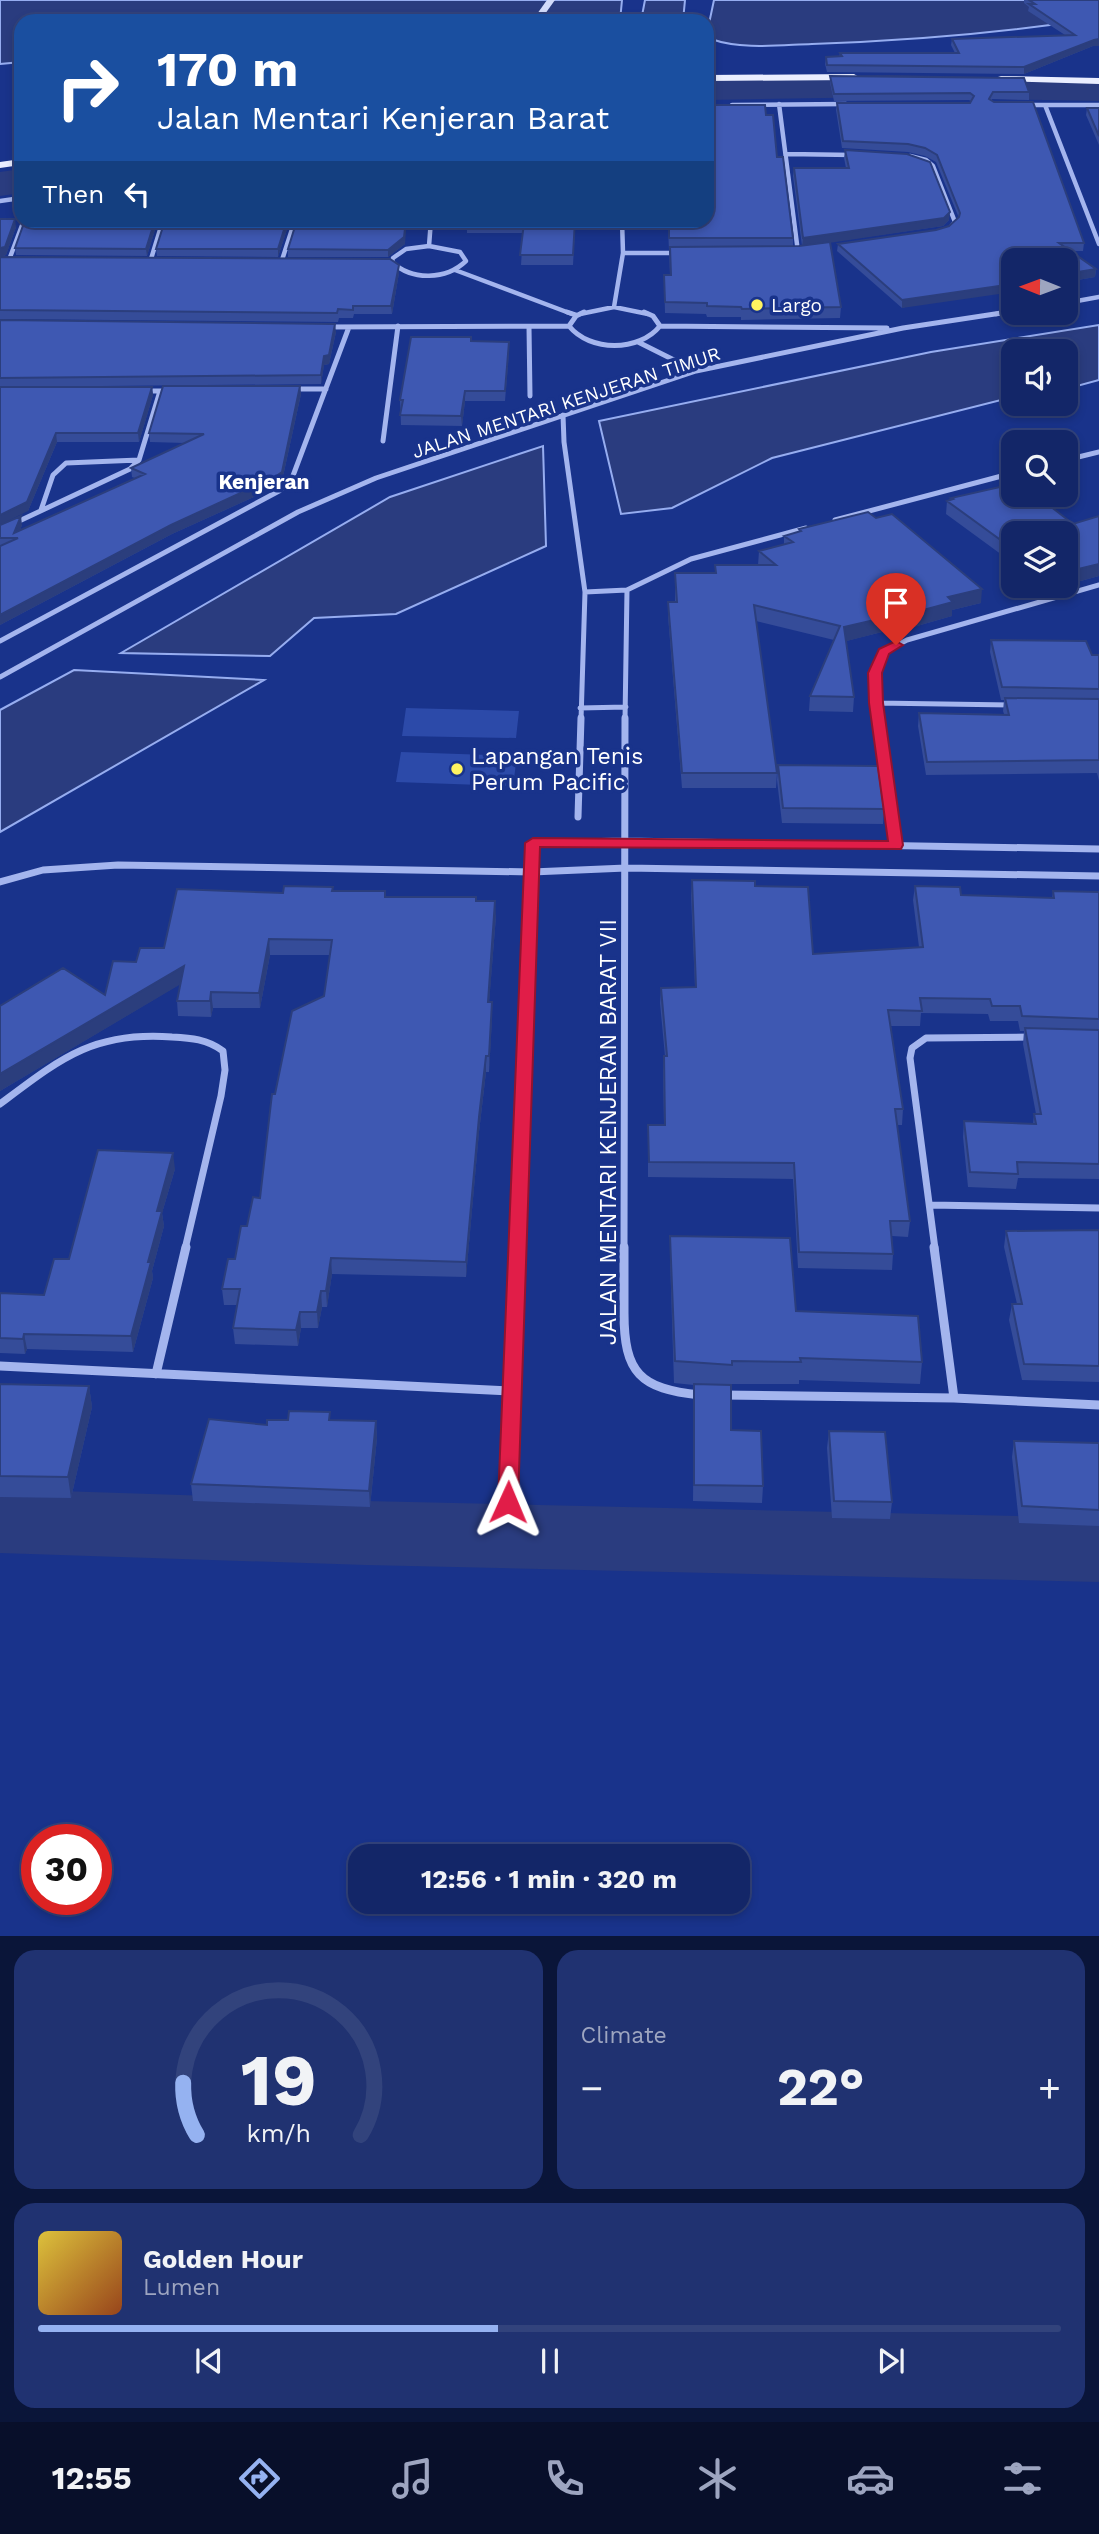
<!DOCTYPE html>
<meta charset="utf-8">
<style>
:root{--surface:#132668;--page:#203271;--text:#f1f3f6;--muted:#9da5c0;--line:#32437c;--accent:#95b2f1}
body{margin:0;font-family:"Work Sans",sans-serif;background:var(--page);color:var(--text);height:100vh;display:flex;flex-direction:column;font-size:26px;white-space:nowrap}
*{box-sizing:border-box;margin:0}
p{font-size:23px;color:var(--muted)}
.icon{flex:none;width:38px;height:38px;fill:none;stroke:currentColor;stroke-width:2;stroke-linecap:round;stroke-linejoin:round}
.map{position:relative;height:1936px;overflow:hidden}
.drawer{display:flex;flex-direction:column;gap:14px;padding:14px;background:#0a1539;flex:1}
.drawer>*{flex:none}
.hud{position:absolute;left:14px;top:14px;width:700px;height:214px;border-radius:21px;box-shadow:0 4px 10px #0003,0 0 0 2px var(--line);background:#1a4fa0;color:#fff;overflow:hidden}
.needle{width:46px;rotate:271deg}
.controls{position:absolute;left:1001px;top:248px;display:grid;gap:14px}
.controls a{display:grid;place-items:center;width:77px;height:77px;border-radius:14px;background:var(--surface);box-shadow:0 4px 10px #0003,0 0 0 2px var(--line);font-size:35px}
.speed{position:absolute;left:21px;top:1824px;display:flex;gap:14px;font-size:35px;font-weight:700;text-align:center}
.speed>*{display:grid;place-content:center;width:91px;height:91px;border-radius:50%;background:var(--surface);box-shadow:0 4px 10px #0003,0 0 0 2px var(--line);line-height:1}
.speed .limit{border:10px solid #d22;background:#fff;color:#111}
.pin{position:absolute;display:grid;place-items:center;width:60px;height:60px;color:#fff;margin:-72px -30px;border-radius:50% 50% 50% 0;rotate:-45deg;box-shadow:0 0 7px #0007}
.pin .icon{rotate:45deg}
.me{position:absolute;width:77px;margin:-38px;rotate:1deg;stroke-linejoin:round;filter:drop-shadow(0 0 5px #0008)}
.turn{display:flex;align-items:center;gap:24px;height:147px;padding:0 28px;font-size:32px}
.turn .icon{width:91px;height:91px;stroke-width:2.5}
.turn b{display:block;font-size:49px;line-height:60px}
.then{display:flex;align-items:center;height:66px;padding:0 28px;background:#0003;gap:14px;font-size:26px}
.big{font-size:52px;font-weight:700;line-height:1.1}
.drawer .tile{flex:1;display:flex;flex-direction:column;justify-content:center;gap:10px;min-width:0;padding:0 24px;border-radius:21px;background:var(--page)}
.drawer .dial{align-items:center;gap:0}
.dial svg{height:182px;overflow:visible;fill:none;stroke:var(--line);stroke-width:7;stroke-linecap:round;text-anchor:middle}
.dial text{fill:var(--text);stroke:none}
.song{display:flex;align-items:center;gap:21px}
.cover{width:84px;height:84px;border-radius:10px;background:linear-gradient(135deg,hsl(50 70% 55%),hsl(20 70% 35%))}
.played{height:7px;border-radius:4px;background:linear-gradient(90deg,var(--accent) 45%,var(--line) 45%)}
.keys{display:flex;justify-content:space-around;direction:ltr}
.heat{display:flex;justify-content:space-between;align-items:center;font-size:38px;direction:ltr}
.drawer .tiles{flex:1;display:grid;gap:14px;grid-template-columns:1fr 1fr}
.tile:last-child{grid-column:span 2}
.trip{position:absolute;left:348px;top:1844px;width:402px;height:70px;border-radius:21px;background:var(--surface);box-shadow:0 4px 10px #0003,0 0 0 2px var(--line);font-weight:700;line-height:70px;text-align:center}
.tabs{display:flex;height:112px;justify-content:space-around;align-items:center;background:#080f2a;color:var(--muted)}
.tabs .icon{width:49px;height:49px}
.tabs .selected{color:var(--accent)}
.tabs b{font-size:32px;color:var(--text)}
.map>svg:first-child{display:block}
.green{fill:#2c4aa9}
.water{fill:#2a3c7f;stroke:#96adf0;stroke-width:2}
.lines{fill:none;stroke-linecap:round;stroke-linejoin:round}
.river{fill:#2a3c7f;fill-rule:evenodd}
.street-far3{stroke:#a4b5ee;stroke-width:4.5}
.street-far2{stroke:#a4b5ee;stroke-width:5}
.street-far1{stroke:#a4b5ee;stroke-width:7}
.street{stroke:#a4b5ee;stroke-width:9}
.secondary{fill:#d1dafa;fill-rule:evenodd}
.primary{fill:#eaeeff;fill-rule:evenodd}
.wall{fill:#354c99}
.shaded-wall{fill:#2b3e7d}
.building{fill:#3e58b2;stroke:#2b3e7d;stroke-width:2}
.route{fill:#e11d48;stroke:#92132f;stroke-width:2}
.poi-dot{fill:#fff360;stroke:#19338b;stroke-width:2.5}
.labels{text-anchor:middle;stroke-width:7;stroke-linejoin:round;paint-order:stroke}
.far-poi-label{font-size:19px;fill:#fff;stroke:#19338b;text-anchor:start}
.far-street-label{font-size:19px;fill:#fff;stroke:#19338b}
.far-quarter-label{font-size:21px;font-weight:bold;fill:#fff;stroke:#19338b}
.poi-label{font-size:23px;fill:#fff;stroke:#19338b;text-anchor:start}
.street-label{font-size:23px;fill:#fff;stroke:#19338b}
</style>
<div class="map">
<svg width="1099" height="1936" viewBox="0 0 1099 1936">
<rect width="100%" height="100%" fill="#19338b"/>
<path class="green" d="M406,708L519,711L516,738L402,736Z
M401,752L517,756L513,786L396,782Z"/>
<path class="water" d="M0,0H622L620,21H461L455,14L391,21H21V62L0,64Z
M645,0H685L683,21H641Z
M714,0H1099V18C1004,33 908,41 812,44C780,45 742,50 711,39L707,33Z
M1099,325V380L1066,389V352H1013V397L772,458L672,508L621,514L599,421L931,352Z
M543,446L546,546L396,614L314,618L270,656L121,653L390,497Z
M74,670L264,680L0,832V710Z"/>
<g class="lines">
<path class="river" d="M889,75L1099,79V101L889,97L707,100V78Z
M21,169V193L0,196V172Z
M0,1489L366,1501L1099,1518V1582L366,1565L0,1553Z"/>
<path class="street-far3" d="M779,104L798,252
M732,105L846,104
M1026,105H1099
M1045,105L1099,244
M787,154L853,155
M910,156L926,160L933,166L955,222L950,228
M0,201L21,198
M429,246L460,252L466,261C446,280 412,281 392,262L393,258L406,249Z
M429,246L431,220
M623,253H678
M151,259L163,220
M9,260L24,220
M282,260L295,220
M455,270L572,314
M1066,303L1099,297
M614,307L623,253L622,220
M580,314L614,307L648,314
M996,314L1013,311"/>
<path class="street-far2" d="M567,312L576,315
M584,312L576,316L569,326C590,352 639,352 660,326L653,316L644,312
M660,326L887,328
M326,327L569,326
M529,327L530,396
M638,342L696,371
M291,389H326
M144,391H171
M563,415L564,442L585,592L581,720
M383,441L398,326
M1066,460L1099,452
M41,510L53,475L66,463L139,460
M835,520L1013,473
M0,530L130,469L139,460L160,391
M585,592L627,590
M0,641L279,491L291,481L349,327
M0,677L298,512L376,478L696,371L903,328L1008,312
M876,703L1011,705
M580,708L626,707
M625,720L627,590L691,559L806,528
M878,720L875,673L884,652L907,640L1099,585"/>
<path class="street-far1" d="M878,718L896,845
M578,817L581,718
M0,882L43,870L118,865L532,872L626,868L1099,876
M0,1104C60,1059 93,1031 172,1037C191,1038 207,1039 223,1051L225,1070L221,1096L185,1249
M930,1205L1099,1208
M518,1249L533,843L624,841L1099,849
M624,1249L625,718
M935,1249L910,1058L912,1048L926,1038L1032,1037"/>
<path class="street" d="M624,1247C624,1269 624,1291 624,1313C624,1373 640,1389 700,1395
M934,1247L954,1398
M0,1366L510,1391
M156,1374L186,1247
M722,1395L954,1398L1099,1405
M508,1502L518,1247"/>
<path class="secondary" d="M547,0H555L540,21H532Z"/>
<path class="primary" d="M707,75L854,74L859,77L854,80L707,81Z
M1001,76L1099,78V84L998,81V77Z
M21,159V165L0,168V162Z"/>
</g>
<path class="wall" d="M1024,0H1099V46H1093L1024,74L827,72L825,64L826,57H839L840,53H955L951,45L952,39L1065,35L1028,11L1029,7L1024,3Z
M830,76L1029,92V100L992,99V100L1084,243L1083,251H1071L1096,269L1095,277L1066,282V261L902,308L837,251L838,244L936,230L949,226L959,218L936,162L925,156L908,152L842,148L836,110L837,103H970L971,101L969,100L834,101L830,83Z
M1087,108H1099V145L1086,115Z
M766,115L777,157L793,238V246H802L793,176L794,168H846L844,158L845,150L949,220L943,226L830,242L841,307L840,318L741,320V317H707L706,314L665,313L664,275H670L668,227H664V220H707Z
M0,219L16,227L6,255L1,257L399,273L392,314H354L353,318H339L338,322L0,319Z
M158,220L147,256L16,255L15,248Z
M165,220H290L278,257L157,256L156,249Z
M467,220H586L585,228H575L573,265H521L523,233H467Z
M405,244L388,257H288V249Z
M0,320L336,332L329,364L324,365L321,384L0,387Z
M471,341L509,351L505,401H465L462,426L401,425L400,400Z
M300,386L301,394L282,481L276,487L172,534L0,625V525H22L20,530L135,478L132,477L131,468L185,443L150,442L149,433Z
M0,387H152L153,395L139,442H57L28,511Z
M1013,484V495H1036L1073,524L1099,516V576L1066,585V534H1013V563L946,514L947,501L950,500L951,498Z
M799,529L981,603L952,610V616L889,634L886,631L846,641L854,697L853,712L809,711L810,696L834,640L756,621L777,773L776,788H682L668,616V602H675V573H715V565H758L759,551L784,544V536L798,532Z
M991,640L1092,655H1099V781L1097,773L926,775L918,726L919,713L1004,714L1003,711L1004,700H1001L990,652Z
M778,765L884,809L883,824L782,823L777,780Z
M692,880L755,886L813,954L919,947L913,900L915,886L961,895L1052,898L1053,891L1099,892V1179L1018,1178L1016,1189L968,1187L963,1137L964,1121L1033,1124L1034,1114H1036L1023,1044L1024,1031H1020L1018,1021H990L988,1014L921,1013L920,1026H891L903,1109L902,1125H897L910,1221L908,1237L892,1236L893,1254L892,1270L798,1268L793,1179L648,1177V1125H664L663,1071L664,1056H665L660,1003L661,988L695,987L691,895Z
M333,887V891L386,897L477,901L496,916L489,1002L492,1017L489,1072H486L479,1132L466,1277L332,1274L327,1307H322L318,1328H301L298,1346L235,1344L233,1328L237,1305H224L222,1289L235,1259L247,1226L260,1198L275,1094L324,996L330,955H270L260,1008H213L211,1017L178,1016L177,1001L180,984L0,1091V1006L105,995L136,962L164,948L283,893Z
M175,1169L162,1213L164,1226L152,1271L153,1278L133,1352L27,1349L25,1354L0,1353V1293L44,1295L69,1259Z
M1099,1230V1382L1022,1380L1009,1320L1012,1304H1017L1004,1247L1006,1231Z
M670,1236L796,1311L922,1362L920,1384L799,1380V1384H730L731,1430L763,1486L762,1503L693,1501L694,1385L674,1383L670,1258Z
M0,1384L89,1386L92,1407L71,1498L0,1497Z
M330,1420L376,1421L377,1438L370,1507L193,1501L191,1484L267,1425Z
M829,1431L892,1502L890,1519L832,1518L827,1448Z
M1014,1441L1099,1443V1526L1019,1523L1012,1457Z"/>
<path class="shaded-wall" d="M1099,39V46H1093L1024,74V67L1094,40Z
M950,212L949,220L943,226L802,247L803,238Z
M15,219L16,227L6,255L0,257V248Z
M155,220H158L147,256L146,249Z
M287,220H290L278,257V249Z
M406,220H407L405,244L388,257V250Z
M399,265V273L392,314L391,306Z
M1096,269L1095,277L1066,282V274Z
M1013,284V292L902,308V300Z
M335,324L336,332L329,364L324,365L321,384V375L324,356Z
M300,386L301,394L282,481L276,487L172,534L0,625V615Z
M152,387L153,395L139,442L138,433Z
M465,391V401L462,426L461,416Z
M56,433L57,442L28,511L0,525V515Z
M21,516L22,525L17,538L14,533Z
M1099,564V576L1066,585V572Z
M1049,586H1062L1049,590Z
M982,589L981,603L952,610V616L889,634L890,619L948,597Z
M887,617L886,631L843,642L844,627Z
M495,901L496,916L488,1017V1002Z
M269,939L270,955L260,1008L259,993Z
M184,966L186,981L0,1091V1074Z
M211,992L213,1008L211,1017L210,1001Z
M492,1002V1017L489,1072V1056Z
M486,1056V1072L479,1132L466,1277V1262L479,1117Z
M173,1153L175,1169L162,1213L164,1226L152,1271L153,1278L133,1352L131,1336L148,1262L157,1211Z
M331,1258L332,1274L327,1307L326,1291Z
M321,1291L322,1307L318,1328L317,1312Z
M300,1312L301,1328L298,1346L296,1330Z
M24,1334L27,1349L25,1354L23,1339Z
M89,1386L92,1407L71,1498L68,1477Z
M376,1421L377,1438L370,1507L369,1491Z"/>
<path class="building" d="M1029,0H1099V39L1094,40L1024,67L827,65L826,57L842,56L840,53H959L952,39L1075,35L1029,4H1035Z
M830,76L1024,78L1029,92H993L989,99L994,102H1033L1084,243H1059L1096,269L1066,274V261H1013V284L902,300L838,244L936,230L949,226L959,217L960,213L937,155L925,148L908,144L843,141L837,103H970L974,96L970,93L834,94Z
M707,105H765L766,115H773L777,157H783L793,238H669V220H707Z
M1087,108H1099V136Z
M845,150L907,154L930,162L950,212L944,218L803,238L794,168H849Z
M0,219H15L5,247L0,248Z
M25,220H155L146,249L15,248Z
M165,220H287L278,249H156Z
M297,220H406L404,237L388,250L288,249Z
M467,220H575L573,255H520L524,223H467Z
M830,242L841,307L742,309L741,307L707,306V303L665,302L664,275H671L670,247L799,246Z
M0,257L390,259L399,265L391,306H353V310L338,309L337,313L0,310Z
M0,320L335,324L329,355L324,356L321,375L0,378Z
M411,337H471V341L509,342L505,391H465L461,416L400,415L403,400H400Z
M163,386H300L282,472L275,477L171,525L0,615V546L18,538H0V525L21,516L14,533L145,474L131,468L204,434L149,433Z
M0,387H152L138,433H56L27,502L0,515Z
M1013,484V495H1036L1073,524L1099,516V564L1066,572V534H1013V549L947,501L953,499L951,498Z
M868,512L876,518L892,514L982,589L948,597L953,602L890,619L887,617L844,627L854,697L810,696L840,626L754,605L777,773H682L668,602H677L675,573H716L715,565H776L759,551L793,542L784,536L801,531L799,529Z
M991,640L1086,641L1092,655H1099V689L1002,687Z
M1005,698L1099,699V760L927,762L919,713L1009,715Z
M778,765L878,766L884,809L783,808Z
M692,880L755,881V886L808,887L813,954L923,947L915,886L960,887L961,895L1054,898L1053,891L1099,892V1019L1022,1016L1020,1006H992L990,999L920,998L922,1011L888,1010L903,1109H895L910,1221H890L893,1254L799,1252L794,1163L649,1162L648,1125H665L664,1056H667L661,988L696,987Z
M284,886L333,887L332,891H385V897H476V901H495L488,1002H492L489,1056H486L479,1117L466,1262L331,1258L326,1291H321L317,1312H300L296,1330L233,1328L240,1289H222L228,1259H235L241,1226H247L253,1197L260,1198L272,1094H275L292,1011L324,996L332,940L269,939L259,993L211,992L210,1001H177L184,966L0,1074V1006L63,968L105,995L113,961L136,962L140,948H164L177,889L283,893Z
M1025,1028L1099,1030V1164L1017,1162L1018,1174L970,1172L964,1121L1036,1124L1034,1114H1041Z
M98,1150L173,1153L157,1211H162L148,1262H151L131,1336L24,1334L23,1339L0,1338V1293L44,1295L54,1259H69Z
M1099,1230V1366L1024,1364L1012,1304H1022L1006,1231Z
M670,1236L790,1238L796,1311L918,1316L922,1362L800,1358L801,1362L732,1361V1365L675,1361Z
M0,1384L89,1386L68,1477L0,1476Z
M694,1384L731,1385V1430L761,1431L763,1486L694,1485Z
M289,1411L330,1412L329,1420L376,1421L369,1491L191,1484L209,1419L267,1425V1420H288Z
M829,1431L885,1432L892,1502L834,1501Z
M1014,1441L1099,1443V1510L1022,1506Z"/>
<path class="route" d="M896,641L903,645L889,654L882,673L883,703L903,845L901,849L540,847L518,1502L515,1508L508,1510L501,1508L498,1502L525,843L533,838L888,841L869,703L868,673L879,649Z"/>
<g class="poi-dot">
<circle cx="757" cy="305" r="7"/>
<circle cx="457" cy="769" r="7"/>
</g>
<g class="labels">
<g class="far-poi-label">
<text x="771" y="312">Largo</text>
</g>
<g class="far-street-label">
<text transform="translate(566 402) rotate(-18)" y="7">JALAN MENTARI KENJERAN TIMUR</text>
</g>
<g class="far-quarter-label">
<text x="264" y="489">Kenjeran</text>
</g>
<g class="poi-label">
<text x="471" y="764">Lapangan Tenis<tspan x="471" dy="26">Perum Pacific</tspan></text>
</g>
<g class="street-label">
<text transform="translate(608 1132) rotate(-90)" y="8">JALAN MENTARI KENJERAN BARAT VII</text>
</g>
</g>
</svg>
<div class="controls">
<a><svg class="needle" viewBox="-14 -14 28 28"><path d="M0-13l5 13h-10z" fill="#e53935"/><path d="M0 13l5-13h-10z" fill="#9da5c0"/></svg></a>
<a><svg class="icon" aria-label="sound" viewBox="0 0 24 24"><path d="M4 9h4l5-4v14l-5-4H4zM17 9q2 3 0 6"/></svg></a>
<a><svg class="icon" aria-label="search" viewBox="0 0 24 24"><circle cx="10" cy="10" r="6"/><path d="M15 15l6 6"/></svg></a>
<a><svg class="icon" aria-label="layers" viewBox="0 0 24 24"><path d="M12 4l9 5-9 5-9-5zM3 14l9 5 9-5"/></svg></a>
</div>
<div class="speed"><div class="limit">30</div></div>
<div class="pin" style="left:896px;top:645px;background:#d93025"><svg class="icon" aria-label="arrive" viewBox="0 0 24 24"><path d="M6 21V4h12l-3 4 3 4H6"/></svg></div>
<svg class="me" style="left:508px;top:1502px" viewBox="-20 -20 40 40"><path d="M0-17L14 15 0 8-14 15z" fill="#e11d48" stroke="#fff" stroke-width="4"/></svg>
<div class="trip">12:56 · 1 min · 320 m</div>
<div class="hud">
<div class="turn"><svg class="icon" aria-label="right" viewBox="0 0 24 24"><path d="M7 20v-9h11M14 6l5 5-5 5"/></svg><div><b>170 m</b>Jalan Mentari Kenjeran Barat</div></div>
<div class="then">Then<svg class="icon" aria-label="left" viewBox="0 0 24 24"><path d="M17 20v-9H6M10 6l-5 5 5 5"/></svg></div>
</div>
</div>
<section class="drawer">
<div class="tiles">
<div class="tile dial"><svg viewBox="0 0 100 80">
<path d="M14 69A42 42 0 1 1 86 69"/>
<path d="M14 69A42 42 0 0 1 8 46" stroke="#95b2f1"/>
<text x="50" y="56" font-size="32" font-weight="700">19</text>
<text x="50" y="72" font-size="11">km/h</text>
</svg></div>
<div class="tile"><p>Climate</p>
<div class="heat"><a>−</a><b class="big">22°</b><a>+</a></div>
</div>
<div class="tile">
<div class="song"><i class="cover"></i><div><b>Golden Hour</b><p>Lumen</p></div></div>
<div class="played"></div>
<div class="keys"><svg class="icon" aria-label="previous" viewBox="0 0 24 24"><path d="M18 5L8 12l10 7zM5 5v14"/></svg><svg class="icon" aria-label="pause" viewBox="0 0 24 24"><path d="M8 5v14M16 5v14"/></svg><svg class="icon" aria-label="next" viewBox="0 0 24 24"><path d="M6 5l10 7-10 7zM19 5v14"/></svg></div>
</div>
</div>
</section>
<nav class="tabs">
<b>12:55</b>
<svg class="icon selected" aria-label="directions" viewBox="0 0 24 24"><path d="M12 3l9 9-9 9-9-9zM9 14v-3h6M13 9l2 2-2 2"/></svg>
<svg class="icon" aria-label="music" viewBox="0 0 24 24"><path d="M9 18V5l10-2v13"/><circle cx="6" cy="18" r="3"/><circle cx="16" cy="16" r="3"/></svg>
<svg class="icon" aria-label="phone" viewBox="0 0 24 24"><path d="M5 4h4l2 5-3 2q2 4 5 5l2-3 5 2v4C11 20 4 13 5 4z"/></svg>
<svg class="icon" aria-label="climate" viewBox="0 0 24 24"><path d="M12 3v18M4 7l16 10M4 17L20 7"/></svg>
<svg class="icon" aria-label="car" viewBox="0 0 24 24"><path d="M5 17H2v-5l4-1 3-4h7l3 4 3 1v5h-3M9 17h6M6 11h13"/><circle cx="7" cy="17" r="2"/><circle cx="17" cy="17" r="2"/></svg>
<svg class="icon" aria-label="filters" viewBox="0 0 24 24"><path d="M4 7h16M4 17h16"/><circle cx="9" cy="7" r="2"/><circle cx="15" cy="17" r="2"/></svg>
</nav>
